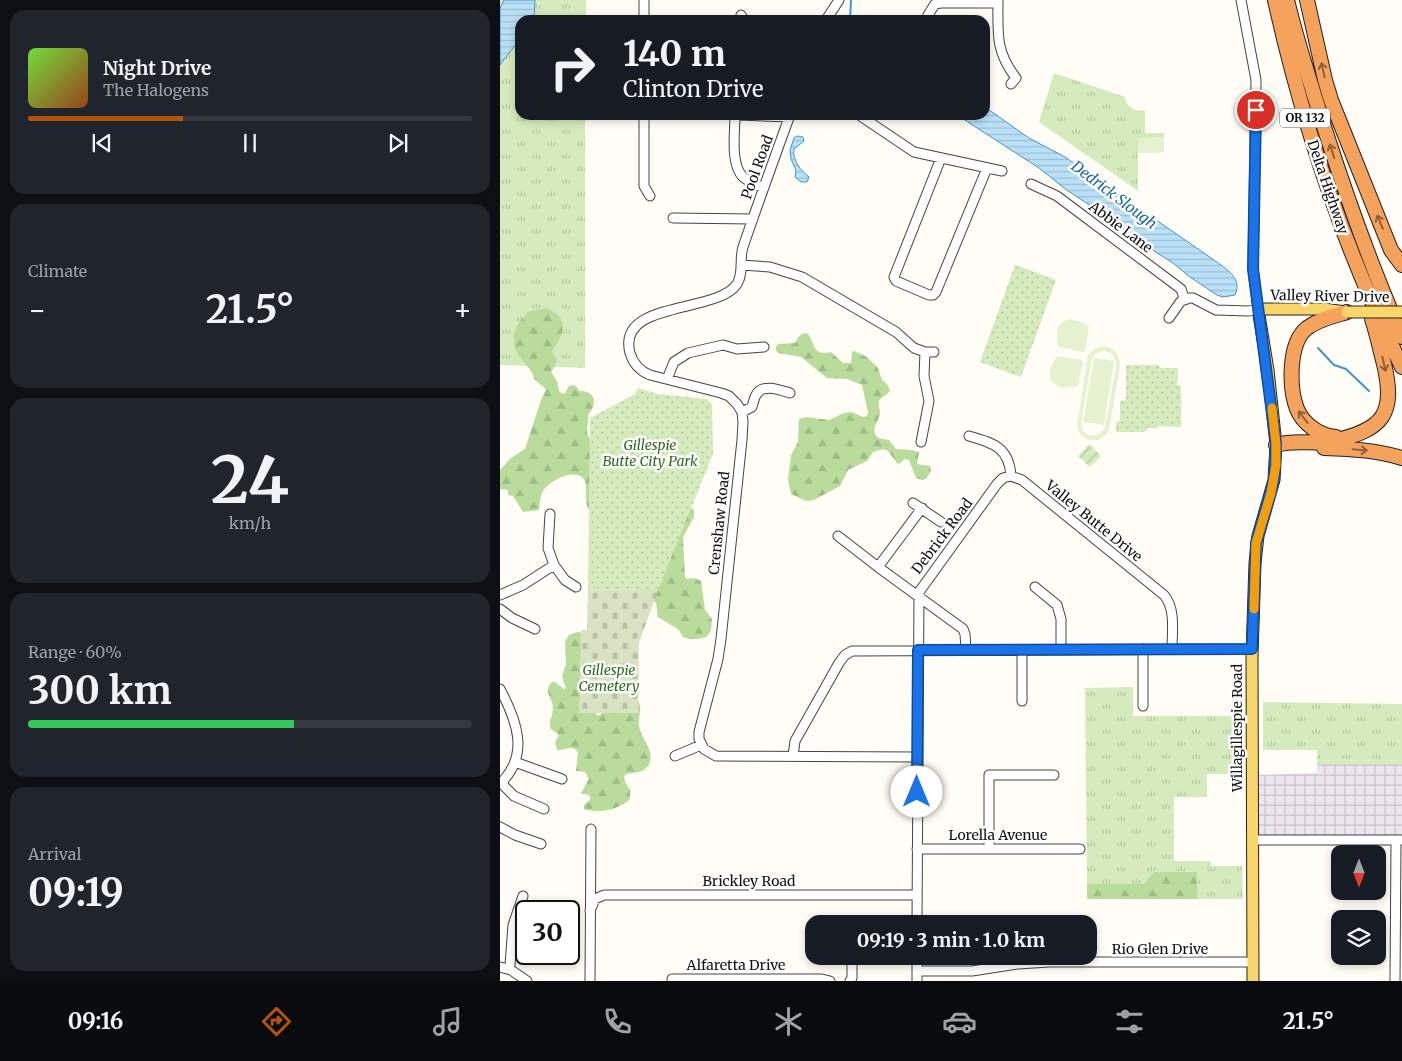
<!DOCTYPE html>
<meta charset="utf-8">
<style>
:root{--surface:#171b24;--page:#20242c;--text:#f1f3f6;--muted:#9ea1a6;--line:#363941;--accent:#b45309}
body{margin:0;font-family:Merriweather,serif;background:var(--page);color:var(--text);height:100vh;display:flex;flex-direction:column;font-size:19px;white-space:nowrap}
*{box-sizing:border-box;margin:0}
p{font-size:16px;color:var(--muted)}
.icon{flex:none;width:28px;height:28px;fill:none;stroke:currentColor;stroke-width:2;stroke-linecap:round;stroke-linejoin:round}
.map{position:relative;flex:1;overflow:hidden}
.drawer{display:flex;flex-direction:column;gap:10px;padding:10px;background:#0d0f14;width:500px}
.drawer>*{flex:none}
.banner{position:absolute;left:15px;top:15px;width:475px;height:105px;border-radius:15px;box-shadow:0 2px 8px #0003;background:#171b24;color:var(--text);overflow:hidden}
.needle{width:32px;rotate:180deg}
.fabs{position:absolute;left:831px;top:845px;display:grid;gap:10px}
.fabs a{display:grid;place-items:center;width:55px;height:55px;border-radius:10px;background:var(--surface);box-shadow:0 2px 8px #0003;font-size:25px}
.speed{position:absolute;left:15px;top:900px;display:flex;gap:10px;font-size:25px;font-weight:700;text-align:center}
.speed>*{display:grid;place-content:center;width:65px;height:65px;border-radius:50%;background:var(--surface);box-shadow:0 2px 8px #0003;line-height:1}
.speed .limit{border:2px solid #111;border-radius:8px;background:#fff;color:#111}
.pin{position:absolute;display:grid;place-items:center;width:42px;height:42px;color:#fff;margin:-21px;border:2px solid #fff;border-radius:50%;box-shadow:0 1px 5px #0007}
.me{position:absolute;width:55px;margin:-28px;rotate:0deg;stroke-linejoin:round;filter:drop-shadow(0 0 4px #0008)}
.turn{display:flex;align-items:center;gap:18px;height:105px;padding:0 25px;font-size:22px}
.turn .icon{width:65px;height:65px;stroke-width:2.5}
.turn b{display:block;font-size:35px;line-height:42px}
.big{font-size:38px;font-weight:700;line-height:1.1}
.drawer .card{flex:1;display:flex;flex-direction:column;justify-content:center;gap:8px;min-width:0;padding:0 18px;border-radius:15px;background:var(--page)}
.drawer .dial{align-items:center;gap:0}
.dial b{font-size:65px;line-height:1}
.song{display:flex;align-items:center;gap:15px}
.cover{width:60px;height:60px;border-radius:8px;background:linear-gradient(135deg,hsl(100 70% 55%),hsl(20 70% 35%))}
.played{height:5px;border-radius:2px;background:linear-gradient(90deg,var(--accent) 35%,var(--line) 35%)}
.keys{display:flex;justify-content:space-around;direction:ltr}
.heat{display:flex;justify-content:space-between;align-items:center;font-size:28px;direction:ltr}
.charge{height:8px;border-radius:4px;background:linear-gradient(90deg,#34c759 60%,var(--line) 0)}
.trip{position:absolute;left:305px;top:915px;width:292px;height:50px;border-radius:15px;background:var(--surface);box-shadow:0 2px 8px #0003;font-weight:700;line-height:50px;text-align:center}
.menu{display:flex;height:80px;justify-content:space-around;align-items:center;background:#090b0e;color:var(--muted)}
.menu .icon{width:35px;height:35px}
.menu .current{color:var(--accent)}
.menu b{font-size:22px;color:var(--text)}
main{display:flex;flex:1;min-height:0}
.map>svg:first-child{display:block}
.industrial{fill:url(#industrial-grid)}
.grass{fill:url(#grass-tufts)}
.forest{fill:url(#forest-firs)}
.cemetery{fill:url(#cemetery-stones)}
.park{fill:url(#park-dots)}
.garden{fill:url(#garden-furrows)}
.pitch{fill:#e6f2cf;fill-rule:evenodd}
.water{fill:url(#water-rules);stroke:#3f96cf}
.lines{fill:none;stroke-linecap:round;stroke-linejoin:round}
.stream{stroke:#3f96cf;stroke-width:2}
.minor-casing{stroke:#444;stroke-width:11}
.major-casing{stroke:#222;stroke-width:13}
.highway-casing{stroke:#222;stroke-width:16}
.minor{stroke:#fff;stroke-width:9}
.major{stroke:#f9d66b;stroke-width:11}
.highway{stroke:#f5a25d;stroke-width:14}
.major-bridge-casing{stroke:#222;stroke-width:13;stroke-linecap:butt}
.major-bridge{stroke:#f9d66b;stroke-width:11}
.oneway{stroke:#8e613b}
.route-casing{stroke:#114b97;stroke-width:12}
.route{stroke:#1a73e8;stroke-width:9}
.slow{stroke:#f59e0b;stroke-width:9}
.labels{text-anchor:middle;stroke-width:5;stroke-linejoin:round;paint-order:stroke}
.shield{fill:#fff;stroke:#585858;stroke-width:1}
.shield-label{font-size:12px;font-weight:bold;fill:#111}
.street-label{font-size:14px;fill:#111;stroke:#fff}
.park-label{font-size:14px;font-style:italic;fill:#2f6b1f;stroke:#fff}
.water-label{font-size:15px;font-style:italic;fill:#1768a6;stroke:#fff}
</style>
<main>
<section class="drawer">
<div class="card">
<div class="song"><i class="cover"></i><div><b>Night Drive</b><p>The Halogens</p></div></div>
<div class="played"></div>
<div class="keys"><svg class="icon" aria-label="previous" viewBox="0 0 24 24"><path d="M18 5L8 12l10 7zM5 5v14"/></svg><svg class="icon" aria-label="pause" viewBox="0 0 24 24"><path d="M8 5v14M16 5v14"/></svg><svg class="icon" aria-label="next" viewBox="0 0 24 24"><path d="M6 5l10 7-10 7zM19 5v14"/></svg></div>
</div>
<div class="card"><p>Climate</p>
<div class="heat"><a>−</a><b class="big">21.5°</b><a>+</a></div>
</div>
<div class="card dial"><b>24</b><p>km/h</p></div>
<div class="card"><p>Range · 60%</p><b class="big">300 km</b><div class="charge"></div></div>
<div class="card"><p>Arrival</p><b class="big">09:19</b></div>
</section>
<div class="map">
<svg width="902" height="981" viewBox="0 0 902 981">
<defs>
<pattern id="industrial-grid" width="8" height="8" patternUnits="userSpaceOnUse" patternTransform="scale(1.25)"><rect width="8" height="8" fill="#eee6ef"/><path d="M0 4h8M4 0v8" fill="none" stroke="#cbc4cc"/></pattern>
<pattern id="grass-tufts" width="24" height="20" patternUnits="userSpaceOnUse" patternTransform="scale(1.25)"><rect width="24" height="20" fill="#d5ebbd"/><path d="M3 7l-1-3M5 7V3M7 7l1-3M15 17l-1-3M17 17v-4M19 17l1-3" fill="none" stroke="#b6c8a1"/></pattern>
<pattern id="forest-firs" width="22" height="20" patternUnits="userSpaceOnUse" patternTransform="scale(1.25)"><rect width="22" height="20" fill="#b9dc9c"/><path d="M5 1l3.5 6h-7zM16 11l3.5 6h-7z" fill="#9ebc85"/></pattern>
<pattern id="cemetery-stones" width="16" height="16" patternUnits="userSpaceOnUse" patternTransform="scale(1.25)"><rect width="16" height="16" fill="#d9e3c4"/><path d="M2 7V4a2 2 0 0 1 4 0v3zM10 15v-3a2 2 0 0 1 4 0v3z" fill="#b9c2a7"/></pattern>
<pattern id="park-dots" width="8" height="8" patternUnits="userSpaceOnUse" patternTransform="scale(1.25)"><rect width="8" height="8" fill="#d5ebbd"/><path d="M2 2h.1M6 6h.1" fill="none" stroke="#b6c8a1" stroke-width="1.8" stroke-linecap="round"/></pattern>
<pattern id="garden-furrows" width="10" height="10" patternUnits="userSpaceOnUse" patternTransform="scale(1.25)"><rect width="10" height="10" fill="#d5ebbd"/><path d="M-1 1l2-2M0 10L10 0M9 11l2-2" fill="none" stroke="#b6c8a1"/></pattern>
<pattern id="water-rules" width="6" height="5" patternUnits="userSpaceOnUse" patternTransform="scale(1.25)"><rect width="6" height="5" fill="#b9e0f7"/><path d="M0 2.5h6" fill="none" stroke="#9ebfd3"/></pattern>
</defs>
<rect width="100%" height="100%" fill="#fffdf5"/>
<path class="industrial" d="M817,764H902V836H759V775L817,773Z"/>
<path class="grass" d="M0,0H86V20H20V115H85V368L0,365Z
M554,73L625,97C627,108 635,112 645,110V133H664V152L638,153V191L539,122Z
M633,687V716H743L742,774H707V797H674V861H711V866H742L743,899H697V872L644,884H587L585,688Z
M763,702L902,704V764H817V750H763Z"/>
<path class="forest" d="M46,308C62,314 67,324 59,340C57,344 54,347 52,351C58,362 59,360 51,372L57,381L59,391L63,394L65,393L69,386C75,384 77,386 79,391C89,390 97,396 93,407C92,410 90,412 88,415C90,425 82,434 93,441L90,510C81,502 91,485 82,477C71,469 49,481 43,491C40,495 40,504 39,510L23,512L13,496L8,495V490L0,489V470L11,458L25,449L41,400L46,389L35,380L31,371L19,356L14,347V335L17,325L28,312Z
M304,333L308,334C316,345 312,356 331,352L343,363H351L352,352L354,351L367,357L378,368L382,380L387,384L390,390C388,396 381,396 379,401C378,404 380,409 380,413C379,423 369,428 378,438L389,440L396,449L411,450L419,452L417,464L430,466L431,471L426,479L422,480L416,478L409,460L405,459L399,464L397,463L388,451L383,449L373,452L367,461L348,470L340,486L314,500L306,501L291,494L288,479L290,464L291,455L298,442L299,419L306,417L329,420L344,413L352,412L363,417L367,416L368,412L362,385L347,379L327,378L301,357L278,353L276,350V347L278,344L295,343L299,336Z
M190,507L194,510V517L183,537L185,577L187,579L195,578L201,581L205,610L212,619L211,631L206,637L198,639H189L183,637L178,629L158,617L156,603L137,588Z
M77,632L87,633L89,710L99,716L107,709L137,700C144,707 137,718 139,726C141,740 157,752 148,766C142,775 131,771 124,776L125,782L130,790V799C119,810 98,814 84,809V805L90,800V796L86,794H82L81,793L89,779L85,772L76,771L78,752C72,743 65,751 57,750L55,742L59,735L50,728C49,721 53,715 53,708C53,698 42,691 52,682H55L64,689L66,688L62,676L66,664L65,642L69,635Z
M654,872H697V899H587V884H644Z"/>
<path class="cemetery" d="M88,589L158,590L139,643L138,713H79L81,630H87Z"/>
<path class="park" d="M515,265L556,280L521,377L480,362Z
M626,365H659L660,368H678L677,385L681,386V427L658,426L657,428H647V430L644,432H616V422L620,421V401L626,400Z
M138,388L158,394L207,399L212,404L213,454L158,590L88,589L90,418L135,394Z"/>
<path class="garden" d="M589,444L601,456L590,467L578,456Z"/>
<path class="pitch" d="M664,137V152L638,153V138Z
M570,319L583,322L589,327L585,350L583,352L559,347L558,345L557,328L564,321Z
M602,346C613,347 620,354 620,366L609,430L607,434L598,440H588L580,434L577,426L588,355L594,349ZM603,351C612,352 616,357 616,366L605,428L600,434L590,436L583,431L581,423L592,358L595,354Z
M558,356L581,360L583,363L578,386L561,388L551,381C548,372 551,363 558,356Z
M594,358L614,361L604,425L583,422Z"/>
<path class="water" d="M4,0H35L34,18L32,20H20V39L0,65V8Z
M485,107L529,138L565,157L714,260C726,269 743,278 735,295L723,297L717,295L690,277L673,263L632,237L605,215L568,191L539,168L457,115H485Z
M297,136L303,137L304,141L294,149C292,160 301,171 309,177L307,182H301L295,177L296,170L291,159L290,150L294,138Z"/>
<g class="lines">
<path class="stream" d="M350,20L351,0
M818,348L834,365L846,369L869,391"/>
<defs>
<path id="minor" d="M498,0C498,33 495,51 516,78L511,84
M241,15L244,20
M428,15L435,4L441,3H498
M144,20V0
M326,20L339,0
M144,115V186L150,196
M235,115C235,132 230,164 243,177C249,182 257,185 264,188
M239,115L290,117
M290,115C274,159 258,203 243,247C239,259 244,273 237,284C217,314 116,300 130,353C133,363 140,371 150,375L221,393L229,396L237,404L242,412L243,422L242,440L221,639L218,659L199,732V739L204,749L216,756L417,757
M359,115L414,152L502,171
M441,158L394,277L396,281L429,295H433L436,292L487,168
M531,184L557,196L681,289L684,298H693L716,310L749,311L758,309L753,269L756,80L741,0
M173,218L253,219
M241,265L270,267L302,277L396,332L414,348L425,352
M669,318L681,301L687,299
M167,379L174,362L188,353L223,345L237,349L264,347
M242,412L252,407C253,403 254,399 256,395C262,383 280,390 290,393
M469,436C493,443 509,447 511,476L522,480L664,595C676,609 672,632 672,649
M421,442L429,401L424,376L425,352H434
M413,503L441,522
M50,514L48,548L54,565
M338,536L378,567L463,629L465,634L466,650
M378,567L422,508
M535,587L557,605L561,619V650
M0,595L23,585L54,565L65,580L76,587
M0,609L12,618L35,629
M643,649V706
M522,650V701
M0,689C17,721 30,755 0,784
M175,756L201,745
M293,756L295,741L339,663L345,655L352,651L752,649
M15,762L62,779
M1,783L14,796L44,809
M0,827L15,835L41,844
M753,840H902
M417,849H580
M489,849V775H554
M90,911L95,899L104,895H417
M417,924L419,592L497,484L503,478L511,476
M417,956V981
M0,967L11,970L27,981
M8,969L10,965L13,925L23,896
M417,971H472L518,964L549,962H753
M172,979H322L330,981
M90,981L91,829
M350,981L352,978V960
M895,981L896,840"/>
<path id="major" d="M753,981L752,656L755,563L758,536L774,480L776,445L768,370L758,309H824L845,312"/>
<path id="highway" d="M775,0C803,127 845,250 902,367
M787,0C798,46 813,91 827,136C849,204 873,271 902,337
M807,0L825,80L831,100L891,250L902,265
M836,437C820,436 803,424 797,409C789,388 788,343 807,328C819,319 834,316 847,312
M776,445C796,439 815,445 833,441C883,430 896,414 884,364C880,349 877,334 872,319
M824,448C851,449 876,450 902,458"/>
</defs>
<use href="#minor" class="minor-casing"/>
<use href="#major" class="major-casing"/>
<use href="#highway" class="highway-casing"/>
<use href="#minor" class="minor"/>
<use href="#major" class="major"/>
<use href="#highway" class="highway"/>
<defs>
<path id="major-bridge" d="M847,312H902"/>
</defs>
<use href="#major-bridge" class="major-bridge-casing"/>
<use href="#major-bridge" class="major-bridge"/>
</g>
<defs><path id="oneway-shaft" d="M-6 0H5M1.5-3L5.5 0L1.5 3" fill="none" stroke-width="1.6" stroke-linecap="round" stroke-linejoin="round" transform="scale(1.25)"/></defs>
<g class="oneway">
<use href="#oneway-shaft" transform="translate(823 70) rotate(-103)"/>
<use href="#oneway-shaft" transform="translate(832 151) rotate(-108)"/>
<use href="#oneway-shaft" transform="translate(880 222) rotate(-112)"/>
<use href="#oneway-shaft" transform="translate(884 364) rotate(77)"/>
<use href="#oneway-shaft" transform="translate(803 417) rotate(-128)"/>
<use href="#oneway-shaft" transform="translate(860 450) rotate(5)"/>
</g>
<g class="lines">
<defs>
<path id="route" d="M417,792L418,650L752,649L756,543L774,480L776,444L753,269L756,110"/>
</defs>
<use href="#route" class="route-casing"/>
<use href="#route" class="route"/>
<path class="slow" d="M754,609L756,543L771,493L776,465V444L772,408"/>
</g>
<g class="labels">
<rect class="shield" x="780" y="108.5" width="50" height="19" rx="4"/>
<g class="shield-label">
<text x="805" y="122">OR 132</text>
</g>
<g class="street-label">
<text transform="translate(257 167) rotate(-70)" y="5">Pool Road</text>
<text transform="translate(828 187) rotate(71)" y="5">Delta Highway</text>
<text transform="translate(621 227) rotate(37)" y="5">Abbie Lane</text>
<text transform="translate(830 296) rotate(1)" y="5">Valley River Drive</text>
<text transform="translate(594 521) rotate(39)" y="5">Valley Butte Drive</text>
<text transform="translate(219 523) rotate(-84)" y="5">Crenshaw Road</text>
<text transform="translate(442 536) rotate(-53)" y="5">Debrick Road</text>
<text transform="translate(737 728) rotate(-90)" y="5">Willagillespie Road</text>
<text x="498" y="840">Lorella Avenue</text>
<text x="249" y="886">Brickley Road</text>
<text x="660" y="954">Rio Glen Drive</text>
<text x="236" y="970">Alfaretta Drive</text>
</g>
<g class="park-label">
<text x="150" y="450">Gillespie<tspan x="150" dy="16">Butte City Park</tspan></text>
<text x="109" y="675">Gillespie<tspan x="109" dy="16">Cemetery</tspan></text>
</g>
<g class="water-label">
<text transform="translate(614 195) rotate(37)" y="5">Dedrick Slough</text>
</g>
</g>
</svg>
<div class="fabs">
<a><svg class="needle" viewBox="-14 -14 28 28"><path d="M0-13l5 13h-10z" fill="#e53935"/><path d="M0 13l5-13h-10z" fill="#9ea1a6"/></svg></a>
<a><svg class="icon" aria-label="layers" viewBox="0 0 24 24"><path d="M12 4l9 5-9 5-9-5zM3 14l9 5 9-5"/></svg></a>
</div>
<div class="speed"><div class="limit">30</div></div>
<div class="pin" style="left:756px;top:110px;background:#d93025"><svg class="icon" aria-label="arrive" viewBox="0 0 24 24"><path d="M6 21V4h12l-3 4 3 4H6"/></svg></div>
<svg class="me" style="left:417px;top:792px" viewBox="-20 -20 40 40"><circle r="19" fill="#fff"/><path d="M0-13L10 11 0 6-10 11z" fill="#1a73e8"/></svg>
<div class="trip">09:19 · 3 min · 1.0 km</div>
<div class="banner">
<div class="turn"><svg class="icon" aria-label="right" viewBox="0 0 24 24"><path d="M7 20v-9h11M14 6l5 5-5 5"/></svg><div><b>140 m</b>Clinton Drive</div></div>
</div>
</div>
</main>
<nav class="menu">
<b>09:16</b>
<svg class="icon current" aria-label="directions" viewBox="0 0 24 24"><path d="M12 3l9 9-9 9-9-9zM9 14v-3h6M13 9l2 2-2 2"/></svg>
<svg class="icon" aria-label="music" viewBox="0 0 24 24"><path d="M9 18V5l10-2v13"/><circle cx="6" cy="18" r="3"/><circle cx="16" cy="16" r="3"/></svg>
<svg class="icon" aria-label="phone" viewBox="0 0 24 24"><path d="M5 4h4l2 5-3 2q2 4 5 5l2-3 5 2v4C11 20 4 13 5 4z"/></svg>
<svg class="icon" aria-label="climate" viewBox="0 0 24 24"><path d="M12 3v18M4 7l16 10M4 17L20 7"/></svg>
<svg class="icon" aria-label="car" viewBox="0 0 24 24"><path d="M5 17H2v-5l4-1 3-4h7l3 4 3 1v5h-3M9 17h6M6 11h13"/><circle cx="7" cy="17" r="2"/><circle cx="17" cy="17" r="2"/></svg>
<svg class="icon" aria-label="filters" viewBox="0 0 24 24"><path d="M4 7h16M4 17h16"/><circle cx="9" cy="7" r="2"/><circle cx="15" cy="17" r="2"/></svg>
<b>21.5°</b>
</nav>
